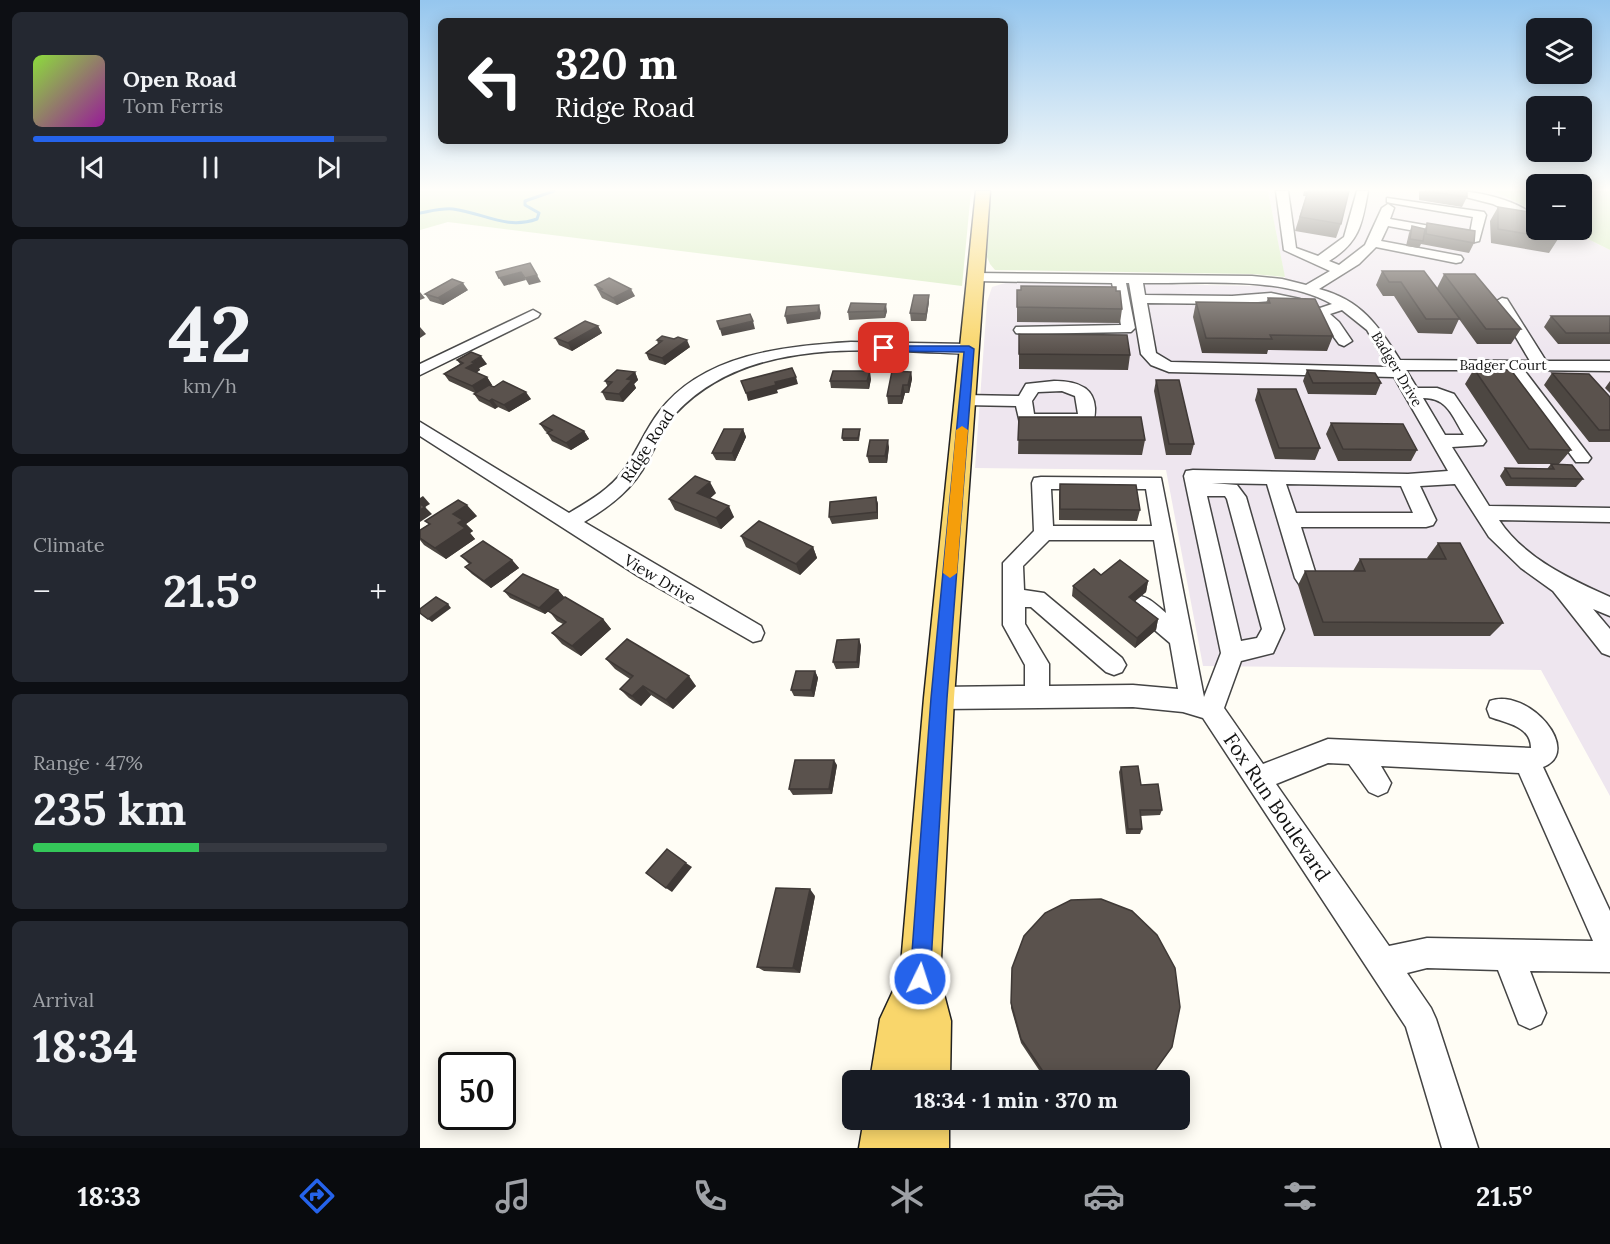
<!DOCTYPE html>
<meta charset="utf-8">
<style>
:root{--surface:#171b24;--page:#242831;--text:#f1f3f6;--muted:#9ea1a6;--line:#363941;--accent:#2563eb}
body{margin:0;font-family:Lora,serif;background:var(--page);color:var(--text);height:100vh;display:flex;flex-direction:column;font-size:22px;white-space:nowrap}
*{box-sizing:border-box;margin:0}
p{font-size:20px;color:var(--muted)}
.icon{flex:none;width:33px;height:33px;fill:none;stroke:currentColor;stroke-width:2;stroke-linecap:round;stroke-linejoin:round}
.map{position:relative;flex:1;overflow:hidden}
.drawer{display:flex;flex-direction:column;gap:12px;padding:12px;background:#0d0f14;width:420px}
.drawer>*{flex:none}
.banner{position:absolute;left:18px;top:18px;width:570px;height:126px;border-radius:9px;box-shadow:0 3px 15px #0003;background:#202124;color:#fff;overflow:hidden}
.controls{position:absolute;left:1106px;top:18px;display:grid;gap:12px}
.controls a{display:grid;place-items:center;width:66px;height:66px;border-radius:9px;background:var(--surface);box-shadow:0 3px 15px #0003;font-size:30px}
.speed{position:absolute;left:18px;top:1052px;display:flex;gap:12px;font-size:30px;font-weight:700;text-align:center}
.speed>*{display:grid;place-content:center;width:78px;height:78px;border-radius:50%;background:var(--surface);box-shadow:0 3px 15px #0003;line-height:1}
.speed .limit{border:3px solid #111;border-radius:9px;background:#fff;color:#111}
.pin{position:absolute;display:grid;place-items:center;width:51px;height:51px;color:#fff;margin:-26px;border-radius:12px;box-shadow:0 3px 9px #0006}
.me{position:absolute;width:66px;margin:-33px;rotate:4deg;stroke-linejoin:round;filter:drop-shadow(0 0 4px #0008)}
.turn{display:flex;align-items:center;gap:21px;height:126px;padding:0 18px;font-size:27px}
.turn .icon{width:78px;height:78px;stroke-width:2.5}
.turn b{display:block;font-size:42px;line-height:51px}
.big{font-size:45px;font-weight:800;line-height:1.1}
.drawer .tile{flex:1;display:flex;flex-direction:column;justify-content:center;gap:9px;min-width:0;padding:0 21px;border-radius:9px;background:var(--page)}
.drawer .dial{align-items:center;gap:0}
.dial b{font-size:78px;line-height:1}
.song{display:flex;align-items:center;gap:18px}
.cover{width:72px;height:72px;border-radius:9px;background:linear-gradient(135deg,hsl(90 70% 55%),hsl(300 70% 35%))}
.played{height:6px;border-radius:3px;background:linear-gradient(90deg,var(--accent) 85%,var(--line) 85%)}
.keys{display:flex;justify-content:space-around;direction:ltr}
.heat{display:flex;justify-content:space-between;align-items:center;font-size:33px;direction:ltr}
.charge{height:9px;border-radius:4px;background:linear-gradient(90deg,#34c759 47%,var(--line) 0)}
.trip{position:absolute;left:422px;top:1070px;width:348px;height:60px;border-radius:9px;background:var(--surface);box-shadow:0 3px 15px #0003;font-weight:800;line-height:60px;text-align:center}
.dock{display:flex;height:96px;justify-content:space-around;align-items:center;background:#090b0e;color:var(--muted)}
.dock .icon{width:42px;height:42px}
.dock .selected{color:var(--accent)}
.dock b{font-size:27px;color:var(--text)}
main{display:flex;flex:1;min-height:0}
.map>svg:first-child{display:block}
.industrial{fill:#eee6ef}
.green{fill:#d5ebbd}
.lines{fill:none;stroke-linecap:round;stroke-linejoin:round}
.stream{stroke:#3f96cf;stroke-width:3}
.minor-casing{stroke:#444;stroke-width:3}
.major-casing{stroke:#222;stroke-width:3}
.minor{fill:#fff;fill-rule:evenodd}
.major{fill:#f9d66b;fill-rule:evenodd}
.wall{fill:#4d4742}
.shaded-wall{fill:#3f3936}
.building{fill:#5a524d;stroke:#3f3936;stroke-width:1.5}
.route{fill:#2563eb;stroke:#184099;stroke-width:1.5}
.slow{fill:#f59e0b}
.labels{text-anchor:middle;stroke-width:6;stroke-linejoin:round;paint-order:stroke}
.far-street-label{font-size:14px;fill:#111;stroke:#fff}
.street-label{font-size:16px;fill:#111;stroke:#fff}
.near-street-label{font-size:20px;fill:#111;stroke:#fff}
</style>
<main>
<section class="drawer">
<div class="tile">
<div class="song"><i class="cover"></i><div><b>Open Road</b><p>Tom Ferris</p></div></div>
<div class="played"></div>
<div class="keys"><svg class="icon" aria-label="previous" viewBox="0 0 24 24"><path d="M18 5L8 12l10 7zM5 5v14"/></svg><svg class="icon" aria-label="pause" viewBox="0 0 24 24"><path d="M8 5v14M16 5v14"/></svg><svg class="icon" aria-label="next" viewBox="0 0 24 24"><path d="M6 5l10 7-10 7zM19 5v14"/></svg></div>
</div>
<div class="tile dial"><b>42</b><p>km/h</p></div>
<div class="tile"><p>Climate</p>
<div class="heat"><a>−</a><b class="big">21.5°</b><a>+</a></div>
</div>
<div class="tile"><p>Range · 47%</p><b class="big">235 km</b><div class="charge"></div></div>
<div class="tile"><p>Arrival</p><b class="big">18:34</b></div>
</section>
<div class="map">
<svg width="1190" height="1148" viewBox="0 0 1190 1148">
<rect width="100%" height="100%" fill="#fffdf5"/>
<path class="industrial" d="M848,191H1074L1116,212V230H1150L1190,250V796L1121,670L783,666L746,470L555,468L567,302L572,287L585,283L604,282L840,286L867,289Z"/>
<path class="green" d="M0,191H551L542,286L28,222L0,230Z
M571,191H848L865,277L833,274L575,270L570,264L567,257Z
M1074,191H1116V212Z
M1161,191H1190V250L1150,230H1161Z"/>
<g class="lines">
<path class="stream" d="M0,213C11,211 22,208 33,209C64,213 86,230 117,219L119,213L105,205V201L134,191"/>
<defs>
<path id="minor" d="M856,191H868L876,248L898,256L924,237L937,191H948C942,224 940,242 909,261L919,265L945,245L962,208L968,204L974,208L970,219L1050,233L1053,217L971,203L967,202V198L1064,212L1066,215L1059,241L1055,242L968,226L961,241L1041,256L1043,259L1041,262L1036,263L956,247L939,264L899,289C941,300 958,325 980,360L1110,361L1075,302L1082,298L1087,299L1126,361H1190V371L1104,370L1171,458L1168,462H1156L1088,370H986L997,388H1017L1034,394L1066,441L1063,445L1032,447L1069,506L1190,508V522L1079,520C1104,558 1150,579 1190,597V616L1173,609L1190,629V656L1182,653L1133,591L1101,568L1069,537L1035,484L1000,486L1016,520L1013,525L1006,527H881L897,578L893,584L886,586L879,584L875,578L847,484L792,483L817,485L826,497L864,629L853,653L821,661L804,708L843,764L908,739L1111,748C1111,726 1086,723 1070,717L1067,709L1070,701C1108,687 1164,751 1123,767L1190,911V972L1110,971L1126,1013L1121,1024L1110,1029L1099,1024L1078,970L1007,968L987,973L1011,1008L1016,1019L1058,1148H1022L986,1027L783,718L763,712L713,707L519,709L510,706L507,698L510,690L519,687L605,686V665L583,625V563L614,531L612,483L614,478L621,477L741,478L784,697L801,653L764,476L766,471L773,470L988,474L1028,471L974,377L749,372L731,365L721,354L709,283H706L715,328L711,332L601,334L596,333L594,330L596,327L701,325L692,283L555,281L548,277L555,273L832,276L862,279L886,285L910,271L864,250ZM723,283C780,284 861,275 912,304L900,308L880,299L851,293L812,296L725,295ZM851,301C886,308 899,315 919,344L924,346L932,341L919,322L910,314L922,310L947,330L968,367L751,362L736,353L727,303L812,304ZM1003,398C1028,398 1032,416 1044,435H1025ZM866,484L981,486L993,513H876ZM631,489H726L732,526H633ZM787,496H805L807,499L842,629L837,638L821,641ZM629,540H734L746,613C735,604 725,592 710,597L707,603L710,609L750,643L758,689L713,685L629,686V664L605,624V607H611L686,672L694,675L702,672L706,665L702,658L624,593L604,590L603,566ZM908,763L929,764L949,792L958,796L967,792L971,783L961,766L1099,773L1173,941L1007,938L969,946L856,784Z
M1028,191C1050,189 1098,200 1114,216L1108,220L1104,219L1073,204L1030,193Z
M113,310L120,314L118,317L0,375V364Z
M431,342L549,344L557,349L549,354C452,350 329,335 256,413C244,426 237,444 228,460C213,489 192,505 164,522L341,626L344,633L341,640L333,642L218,576L0,436V422L149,513C169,501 189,490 203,471C217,452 225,430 239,412C283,354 364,346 431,342Z
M634,381C653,381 674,385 675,408C675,414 675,418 672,423L606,424L600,423L596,406L544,405L538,404L536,400L538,396L544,395L599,396L606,384ZM642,391L655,396L658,414H614L612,401L618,392Z"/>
<path id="major" d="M556,191H570L534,698L520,979L531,1021L530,1080H450L460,1019L480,976L504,698Z
M444,1119H529V1148H439Z"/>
</defs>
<use href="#minor" class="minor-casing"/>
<use href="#major" class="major-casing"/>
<use href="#minor" class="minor"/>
<use href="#major" class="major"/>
</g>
<path class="wall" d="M884,191H929L921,224L916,238L875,231L886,196H883Z
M999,191H1047V197L1042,207L999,200Z
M1078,207L1138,239L1129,253L1071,243L1070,221Z
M1007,223L1054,243L1049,253L1001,244L999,248L986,246L989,233L992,226L1005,229Z
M962,271L1017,288L1024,274L1101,329L1091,344H1057L1039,319L1032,334L998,333L974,296H963L956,285Z
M175,285L215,296L197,305L182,298Z
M48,290L23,305L10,301L5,294Z
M597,290L696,291L702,309L700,323L597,322Z
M848,298L913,336L907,351L848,350L847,354L782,353L773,317L776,302L846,303Z
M509,302L506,321H491L490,313Z
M467,311L465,318L429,320L428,312Z
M1131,316H1190V344H1138L1124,327Z
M178,326L182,333L152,351L139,345L135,338Z
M599,334L710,355L708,370L599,369Z
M237,340L270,347L245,365L229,360L226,353L238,344Z
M37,360L67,364L59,368L60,370L56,373L67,377L72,385L71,386L111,399L89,412L78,407L75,409L59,401L54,394L55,393L29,381L24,374L40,364Z
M1054,369L1151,450L1139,464L1163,479L1156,487L1086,486L1080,476L1085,468L1127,469L1131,464H1098L1045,384Z
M887,370L961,383L956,395L888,394L883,381Z
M215,372L218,380L214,384L216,388L203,402L186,400L182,392L188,387L185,381Z
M491,372L492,379L489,393H485L482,404H468L467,396Z
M1132,373L1190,397V442H1169L1124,385Z
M451,379L449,389L411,388L410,381Z
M736,380L774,444L771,455H746L734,391Z
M1190,381V393L1185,388Z
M838,389L900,448L895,460L855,459L835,400Z
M599,417L725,440L722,455L598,454Z
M911,423L997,450L991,461H918L906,434Z
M120,424L164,431L169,439L151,450L132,441L127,433H128L125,431Z
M323,429L326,437L315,461L296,460L292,453Z
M440,433L439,441H423L422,438Z
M469,447L467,463H449L447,456Z
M640,484L720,510L717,521L639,520V495Z
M296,493L290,498L314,517L301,529L255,510L249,499Z
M456,497L458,504V519L412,524L409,517Z
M57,516L46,524L53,531L50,533L55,539L26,559L4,545L0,540V530L9,524L5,521Z
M321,536L393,547L397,558L380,575L326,547Z
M1018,543L1083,623L1070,636H894L878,585L885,571H933L940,559H1008L1007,558Z
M41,556L92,560L99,568L71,588L52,574L45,567L49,564Z
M681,575L728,581L726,592L715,601L738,619L736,630L715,648L652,596L653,586Z
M138,590L144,597L183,619L191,629L161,656L142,644L132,633L143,624L137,621L129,611L125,614L90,598L84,591Z
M439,639L441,646L439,668L416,669L413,662Z
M186,659L276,686L253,709L231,695L221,706L209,698L200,689L210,679L195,669Z
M395,671L398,678L394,697L374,696L371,690Z
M417,765L412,794L373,795L369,789Z
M701,767L721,785L742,810L740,815L720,816L722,829L720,834H706L699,772Z
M395,896L380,973L344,971L337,967Z
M591,1003L727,1080H632L621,1073L601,1043L591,1008Z"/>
<path class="shaded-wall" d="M101,272L106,280L84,286L79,278Z
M117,275L121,282L109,285L105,278Z
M43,283L48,290L23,305L18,298Z
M211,289L215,296L197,305L193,298Z
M0,292L5,298L0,300Z
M509,295V302L506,321V314Z
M466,304L467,311L465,318L464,311Z
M399,305L401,313L400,319L367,324L365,316Z
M333,321L335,329L302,336L300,329Z
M178,326L182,333L152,351L148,343Z
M0,327L6,334L0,338Z
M267,340L270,347L245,365L242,358Z
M61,356L67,364L59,368L60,370L51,376L46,368L52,362Z
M450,371L451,379L449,389L447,381Z
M215,372L218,380L214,384L216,388L203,402L199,394L207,379Z
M491,372L492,379L489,393L488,385Z
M67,377L72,385L57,394L52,386Z
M376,377L378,384L357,390L358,393L328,401L326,393L355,382Z
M483,385L485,393L482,404L481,396Z
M106,392L111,399L89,412L84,405Z
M72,399L78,407L75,409L69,401Z
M323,429L326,437L315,461L312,453Z
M164,431L169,439L151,450L146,443Z
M468,440L469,447L467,463L465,456Z
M290,482L296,493L283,505L277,493Z
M3,496L10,504L5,507L12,514L0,522V498Z
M456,497L458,504V519L457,512Z
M47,505L57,516L46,524L53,531L50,533L55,539L26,559L15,548L38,523L33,514Z
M309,506L314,517L301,529L296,518Z
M393,547L397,558L380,575L376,564Z
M92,560L99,568L71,588L64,581Z
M728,581L726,592L707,608L709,597Z
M138,590L144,597L125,614L119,608Z
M28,604L31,608L12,622L8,619Z
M183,619L191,629L161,656L152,646Z
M738,619L736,630L715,648L717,638Z
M439,639L441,646L439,668L437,662Z
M395,671L398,678L394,697L391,690Z
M269,676L276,686L253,709L246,700Z
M223,686L231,695L221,706L212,696Z
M414,760L417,765L412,794L409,789Z
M266,863L272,867L252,892L246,888Z
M390,889L395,896L380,973L373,968Z"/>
<path class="building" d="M888,191H929L921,224L880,217Z
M1005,191H1047V197Z
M1078,207L1116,213V230H1136L1138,239L1078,229Z
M1007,223L1055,231L1054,243L1006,234Z
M992,226L1005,229L1003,241L990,239Z
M110,263L117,275L105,278L101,272L79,278L76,272Z
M962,271H1004L1040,319H1006L981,282H969Z
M1024,274H1055L1101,329H1066Z
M189,278L211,289L193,298L179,290L182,289L175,285Z
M32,279L43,283L18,298L5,294Z
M601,286L696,287V291H700L702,309L597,307V290H601Z
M494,295H509L506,314L490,313Z
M848,298L895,299L913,336L850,335L852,339L786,338L776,302L850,303Z
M431,303L466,304L464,311L428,312Z
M399,305L398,312L365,316L367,307Z
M330,314L333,321L300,329L297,321Z
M1131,316H1190V333H1146Z
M165,321L178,326L148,343L135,338Z
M599,334L707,335L710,355L599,354Z
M242,336L254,339L258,337L267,340L242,358L226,353L242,341L237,340Z
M51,352L61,356L52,362L55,363L46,368L67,377L52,386L24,374L43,363L37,360Z
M372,368L376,377L355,382L356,385L326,393L321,381Z
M1054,369L1091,370L1151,450L1109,449Z
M197,370L215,372L207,379L212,380L199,394L182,392L192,382L185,381Z
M887,370L955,373L961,383H893Z
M413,371H450L447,381H410Z
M472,371L491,372L488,385H483L481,396H467Z
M1132,373L1169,374L1190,397V430H1179Z
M736,380H759L774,444H749Z
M83,381L106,392L84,405L72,399L69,401L54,394L69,385L74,387Z
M838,389H876L900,448H859Z
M133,415L164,431L146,443L127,433L132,430L120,424Z
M599,417H721L725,440H598Z
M911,423L983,424L997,450L923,449Z
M304,429H323L312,453H292Z
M423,429H440L438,438H422Z
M450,440H468L465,456H447Z
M1131,464L1152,465L1163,479L1091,478L1085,468L1134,469Z
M275,476L290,482L277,493L309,506L296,518L249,499Z
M640,484L716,485L720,510L640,509Z
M456,497L457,512L409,517L410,502Z
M38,500L47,505L33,514L43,520L38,523L45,528L15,548L0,538V530L10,524L5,521Z
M0,504L5,507L0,510Z
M339,521L393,547L376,564L321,536Z
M63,541L92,560L64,581L45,567L51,563L41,556Z
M1018,543H1040L1083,623L903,622L885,571H945L940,559H1026Z
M700,560L728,581L709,597L738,619L717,638L653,586L674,569L681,575Z
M103,574L138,590L119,608L84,591Z
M16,597L28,604L8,619L0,613V609Z
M145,597L183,619L152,646L132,633L146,622L128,611Z
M207,639L269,676L246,700L223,686L212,696L200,689L213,676L186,659Z
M439,639L437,662H413L417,640Z
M376,671H395L391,690H371Z
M375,760H414L409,789H369Z
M718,766L721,785L738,784L742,810H720L722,829H708L701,767Z
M247,849L266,863L246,888L226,873Z
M356,888L390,889L373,968L337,967Z
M681,899L712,911L737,935L755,968L760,1007L752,1047L729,1079L727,1080H637L622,1070L601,1039L591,1003L592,968L604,936L625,913L651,900Z"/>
<linearGradient id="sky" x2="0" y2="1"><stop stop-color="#95c6ee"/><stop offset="0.54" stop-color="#fffefa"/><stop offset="1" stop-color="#fffefa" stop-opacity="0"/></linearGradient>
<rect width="1190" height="351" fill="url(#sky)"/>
<path class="route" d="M461,346H549L554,349L527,698L510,979L507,987L500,989L492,987L490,979L511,698L544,352L464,351L459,348Z"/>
<path class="slow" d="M542,426L548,430L537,573L530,578L523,573L536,430Z"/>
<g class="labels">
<g class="far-street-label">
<text x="1083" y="370">Badger Court</text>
<text transform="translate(977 369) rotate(59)" y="5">Badger Drive</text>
</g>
<g class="street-label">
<text transform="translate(227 446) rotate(-57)" y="6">Ridge Road</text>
<text transform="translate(240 579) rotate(31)" y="6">View Drive</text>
</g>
<g class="near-street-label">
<text transform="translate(857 807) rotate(56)" y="7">Fox Run Boulevard</text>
</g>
</g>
</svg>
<div class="controls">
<a><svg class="icon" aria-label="layers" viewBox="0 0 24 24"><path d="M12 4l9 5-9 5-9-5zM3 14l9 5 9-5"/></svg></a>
<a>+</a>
<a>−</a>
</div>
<div class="speed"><div class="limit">50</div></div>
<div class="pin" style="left:464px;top:348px;background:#d93025"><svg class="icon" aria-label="arrive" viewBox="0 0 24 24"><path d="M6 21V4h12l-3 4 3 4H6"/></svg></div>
<svg class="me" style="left:500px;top:979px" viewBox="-20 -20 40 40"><circle r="17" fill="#2563eb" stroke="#fff" stroke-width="3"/><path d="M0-11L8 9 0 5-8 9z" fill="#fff"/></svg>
<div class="trip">18:34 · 1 min · 370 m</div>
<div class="banner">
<div class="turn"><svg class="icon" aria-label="left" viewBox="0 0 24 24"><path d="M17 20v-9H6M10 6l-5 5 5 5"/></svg><div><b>320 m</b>Ridge Road</div></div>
</div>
</div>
</main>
<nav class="dock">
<b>18:33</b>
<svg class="icon selected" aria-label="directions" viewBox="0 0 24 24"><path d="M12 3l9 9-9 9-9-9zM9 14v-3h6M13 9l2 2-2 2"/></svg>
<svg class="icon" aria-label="music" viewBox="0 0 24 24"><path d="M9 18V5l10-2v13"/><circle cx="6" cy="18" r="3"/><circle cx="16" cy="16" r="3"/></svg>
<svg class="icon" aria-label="phone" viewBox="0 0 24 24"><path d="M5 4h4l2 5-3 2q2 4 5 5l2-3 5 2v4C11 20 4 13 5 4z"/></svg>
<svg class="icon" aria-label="climate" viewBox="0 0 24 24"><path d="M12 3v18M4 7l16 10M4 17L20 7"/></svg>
<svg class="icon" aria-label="car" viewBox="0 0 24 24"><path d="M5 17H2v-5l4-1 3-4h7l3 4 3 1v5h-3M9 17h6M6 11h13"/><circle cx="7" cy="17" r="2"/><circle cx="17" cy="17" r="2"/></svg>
<svg class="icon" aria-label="filters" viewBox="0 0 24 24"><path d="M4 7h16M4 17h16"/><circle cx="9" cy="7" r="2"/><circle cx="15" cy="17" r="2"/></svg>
<b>21.5°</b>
</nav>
